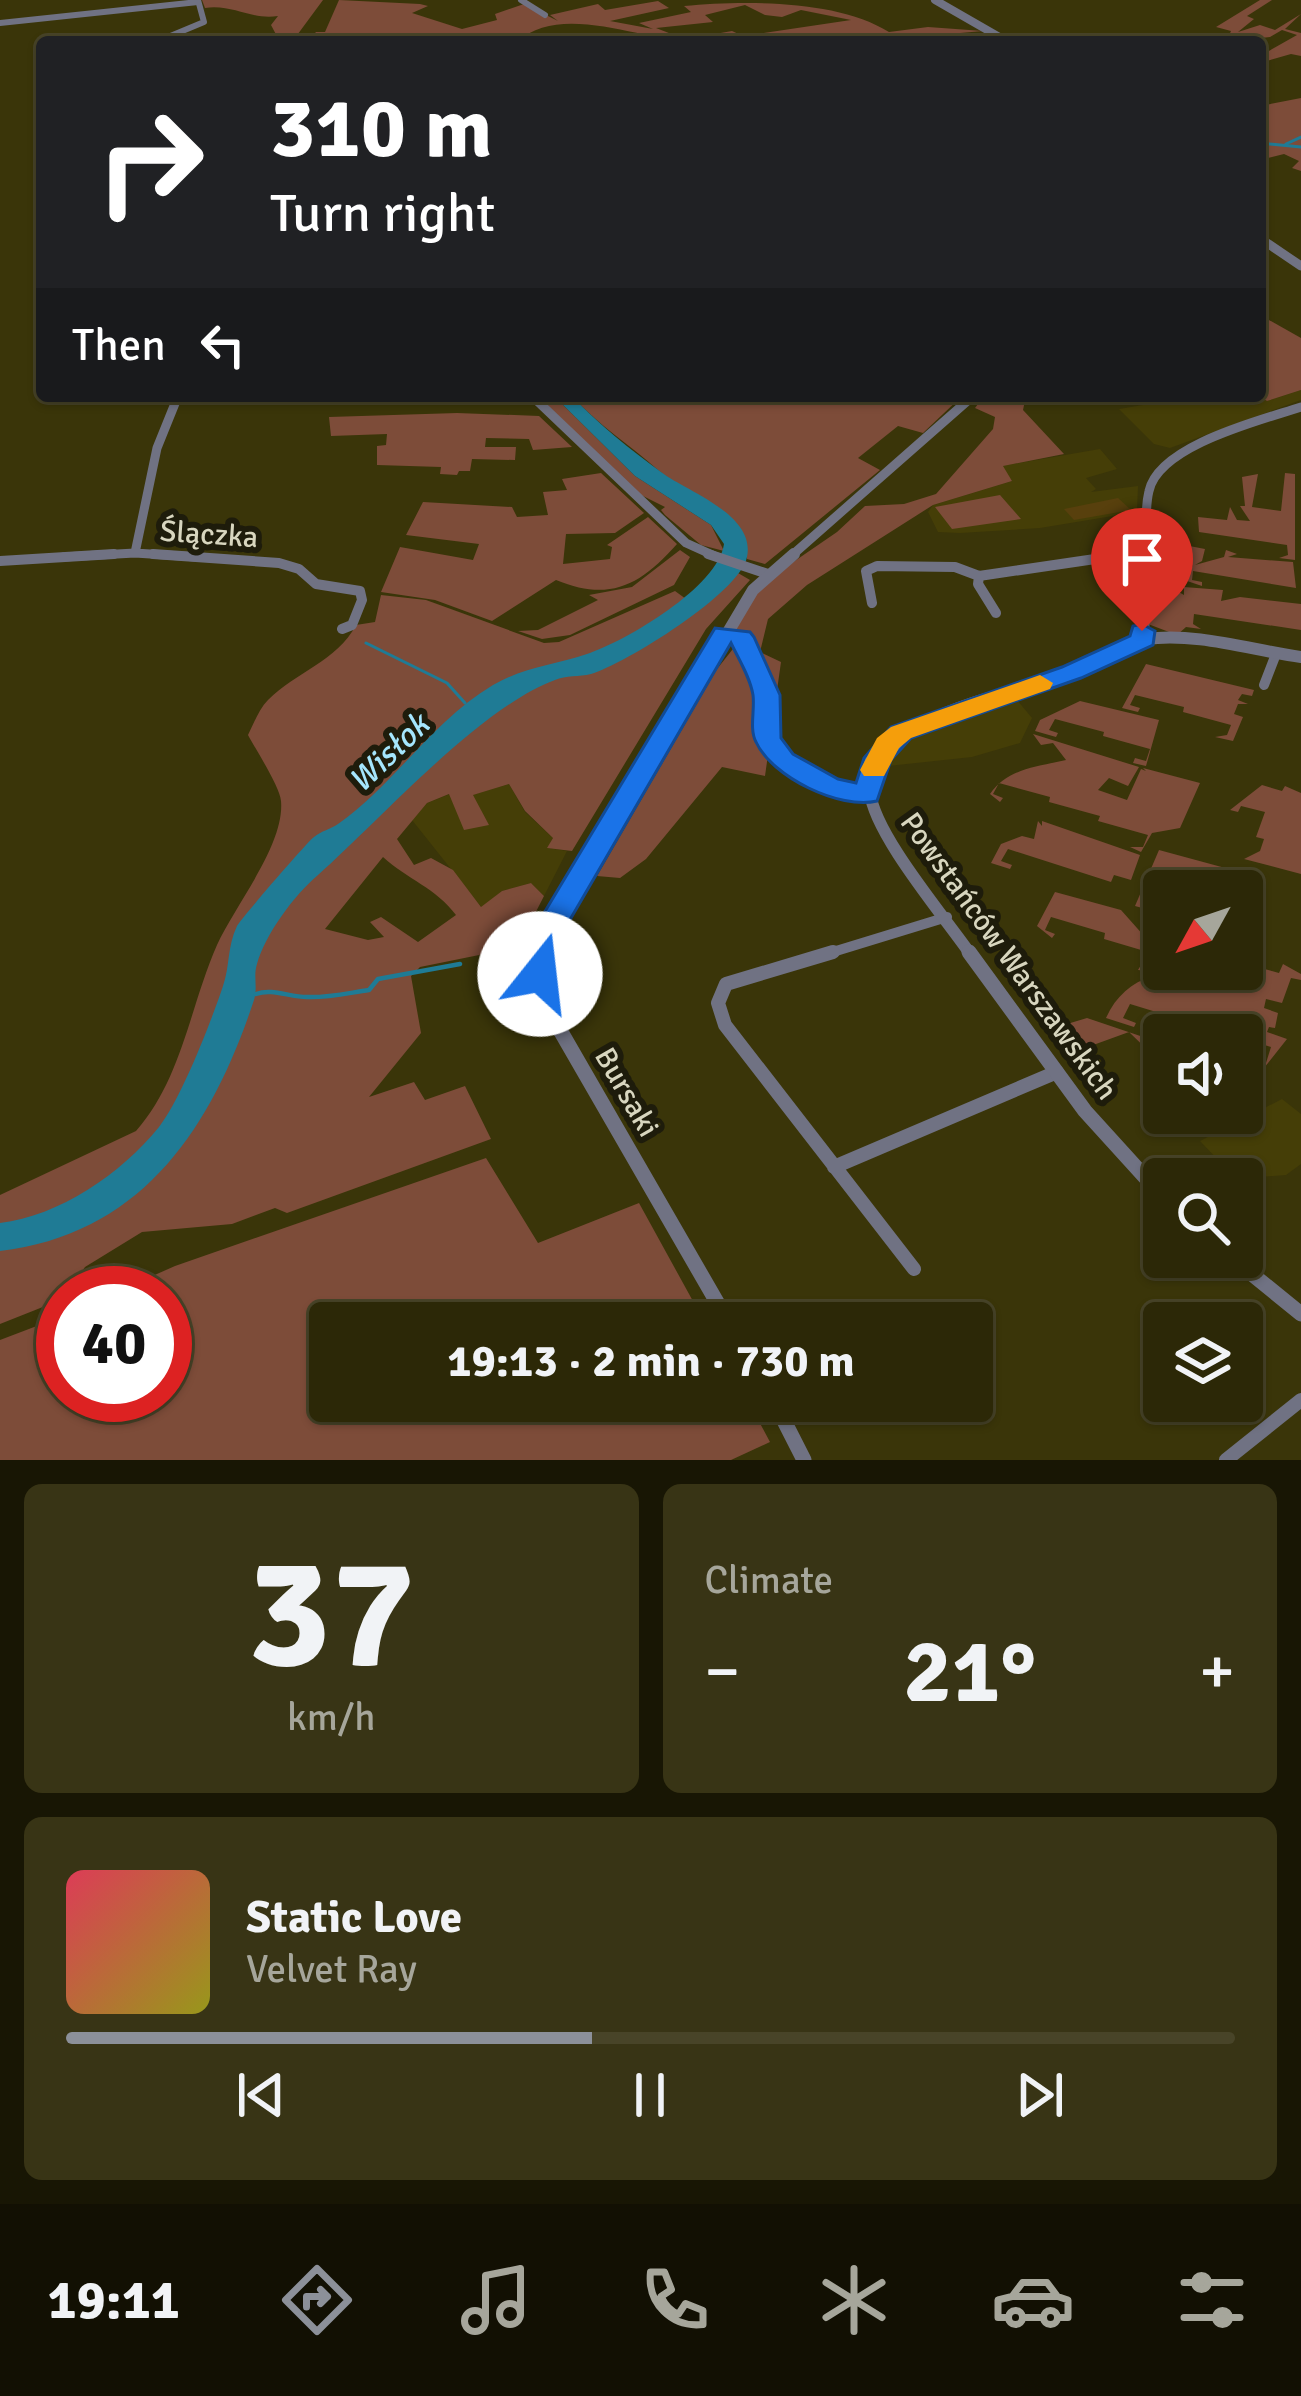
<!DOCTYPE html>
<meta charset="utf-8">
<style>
:root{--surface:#2c2807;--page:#383415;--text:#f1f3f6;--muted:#a6a69b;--line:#484428;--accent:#8c9099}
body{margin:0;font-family:Signika,sans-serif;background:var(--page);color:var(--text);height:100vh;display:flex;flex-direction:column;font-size:45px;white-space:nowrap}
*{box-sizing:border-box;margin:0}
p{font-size:39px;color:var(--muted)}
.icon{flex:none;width:66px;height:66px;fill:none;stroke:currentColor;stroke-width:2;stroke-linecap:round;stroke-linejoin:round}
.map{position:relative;height:1460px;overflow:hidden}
.sheet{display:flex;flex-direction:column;gap:24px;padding:24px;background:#181604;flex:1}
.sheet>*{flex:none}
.hud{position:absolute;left:36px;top:36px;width:1230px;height:366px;border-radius:12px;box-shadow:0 3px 9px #0004,0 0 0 3px var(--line);background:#202124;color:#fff;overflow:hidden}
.needle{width:78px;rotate:230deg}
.fabs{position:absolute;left:1143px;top:870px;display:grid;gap:24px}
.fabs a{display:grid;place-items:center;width:120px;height:120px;border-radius:12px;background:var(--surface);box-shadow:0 3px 9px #0004,0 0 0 3px var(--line);font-size:60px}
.speed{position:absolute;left:36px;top:1266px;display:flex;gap:24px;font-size:60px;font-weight:700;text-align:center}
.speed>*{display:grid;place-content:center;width:156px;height:156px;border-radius:50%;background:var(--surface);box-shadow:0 3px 9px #0004,0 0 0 3px var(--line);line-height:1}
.speed .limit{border:18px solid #d22;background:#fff;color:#111}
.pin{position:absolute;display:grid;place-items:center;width:102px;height:102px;color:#fff;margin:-123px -51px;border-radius:50% 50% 50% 0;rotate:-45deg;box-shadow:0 0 12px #0007}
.pin .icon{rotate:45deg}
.me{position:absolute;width:132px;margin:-66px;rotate:16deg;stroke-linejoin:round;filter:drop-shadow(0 0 9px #0008)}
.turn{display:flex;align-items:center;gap:42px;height:252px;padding:0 36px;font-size:54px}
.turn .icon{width:156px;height:156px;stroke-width:2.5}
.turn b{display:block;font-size:84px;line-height:102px}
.then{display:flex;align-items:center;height:114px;padding:0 36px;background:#0003;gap:24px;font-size:45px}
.big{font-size:90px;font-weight:700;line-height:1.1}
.sheet .tile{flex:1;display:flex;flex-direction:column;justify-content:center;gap:18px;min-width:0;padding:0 42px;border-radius:18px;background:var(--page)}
.sheet .dial{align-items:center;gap:0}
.dial b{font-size:156px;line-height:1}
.song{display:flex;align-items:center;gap:36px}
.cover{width:144px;height:144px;border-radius:18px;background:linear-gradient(135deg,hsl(350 70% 55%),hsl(60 70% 35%))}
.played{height:12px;border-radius:6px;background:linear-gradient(90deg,var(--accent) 45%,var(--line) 45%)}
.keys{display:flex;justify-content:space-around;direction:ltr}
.heat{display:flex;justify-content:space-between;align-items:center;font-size:66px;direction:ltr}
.sheet .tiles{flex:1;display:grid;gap:24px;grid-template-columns:1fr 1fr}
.tile:last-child{grid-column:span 2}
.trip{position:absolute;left:309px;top:1302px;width:684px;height:120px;border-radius:12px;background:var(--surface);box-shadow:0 3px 9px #0004,0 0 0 3px var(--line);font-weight:700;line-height:120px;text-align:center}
.tabs{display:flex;height:192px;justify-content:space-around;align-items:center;background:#121003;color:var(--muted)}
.tabs .icon{width:84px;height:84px}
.tabs .on{color:var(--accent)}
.tabs b{font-size:54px;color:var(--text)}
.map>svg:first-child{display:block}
.built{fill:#453e07}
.green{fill:#7d4c39;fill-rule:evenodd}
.water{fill:#1f7b95}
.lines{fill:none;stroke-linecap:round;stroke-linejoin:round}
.stream-far1{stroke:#1f7b95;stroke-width:3}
.stream{stroke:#1f7b95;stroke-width:4.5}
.building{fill:#58400d}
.minor-far3{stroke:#707283;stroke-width:6}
.minor-far2{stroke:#707283;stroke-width:9}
.minor-far1{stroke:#707283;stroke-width:10}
.minor{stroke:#707283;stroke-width:14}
.tertiary-far3{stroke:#707283;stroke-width:8}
.tertiary-far2{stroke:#707283;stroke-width:9}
.tertiary-far1{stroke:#707283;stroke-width:12}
.tertiary{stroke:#707283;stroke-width:15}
.route{fill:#1a73e8;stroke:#114b97;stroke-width:3}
.slow{fill:#f59e0b}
.labels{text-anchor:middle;stroke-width:12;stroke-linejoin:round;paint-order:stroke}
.street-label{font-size:30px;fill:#d8d6bf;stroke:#1e1c0b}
.water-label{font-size:33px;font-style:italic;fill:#a5e6fd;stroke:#1e1c0b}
</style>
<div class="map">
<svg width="1301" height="1460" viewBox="0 0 1301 1460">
<rect width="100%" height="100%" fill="#3a3509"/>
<path class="built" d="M1301,390V400L1170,448L1154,444L1119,409L1196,396H1259L1267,401Z
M1100,449L1117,469L1086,478L1096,489L1091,492L1138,486L1137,512L1040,528L960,533L938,532L928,512L933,505L1012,481L1001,466Z
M1017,700L1032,718L1020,743L972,757L888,766L914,734Z
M509,784L525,812L553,838L548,848L567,851L544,896L531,883L502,891L482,908L412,820L427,803L450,794L488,824L472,795Z
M1282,1099L1301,1114V1164L1286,1175L1247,1178L1222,1164L1200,1141Z"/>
<path class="green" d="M202,0H323L292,42H280L271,25L278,16C250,20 233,4 205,8Z
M339,0L420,4L428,6L412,13L462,29L497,20L495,14L524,4L558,21L550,15L598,4L605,10L658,1L669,8L610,21L653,29L639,23L691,12L684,6C746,0 839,0 889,32L928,27L983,31L915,37L916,42H699L692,38L732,31L743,36L851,20L801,10L782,17L765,15L745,5L705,15L713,22L656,28L692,42C648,42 559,1 518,42H307L316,32H325Z
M1260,0H1272L1247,16L1254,19L1238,32L1260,25L1275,30L1301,14L1285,29L1301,33V56L1291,54L1260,63V56L1297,35L1282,30L1270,37L1226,42L1231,31L1216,27Z
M1301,98V171L1292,168L1299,161L1284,154L1260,160V113L1266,111L1260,106Z
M1260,315L1301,338V390L1267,401L1259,396Z
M538,396H554L635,476L711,525L724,551L701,545L665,515L661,510L665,507L639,494Z
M572,396H962L923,433L898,426L858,458L880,470L765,564L747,559C745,509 690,498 658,470C630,445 597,424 572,396Z
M984,396H1026L1023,410L1064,454L1003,466L1012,481L933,505L807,585L768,619L760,652L781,662L765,776L722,767L646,859L620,878L597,876L717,669L740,640L724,633L770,578L837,532L865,506L904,504L936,494L993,429L995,417L975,408Z
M457,413L539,416L572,447L533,450L529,439L486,438L485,447H516L515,460L472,459L470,471H459L457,475L440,474L441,467L377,465V446L386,445L387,434L331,436L329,417Z
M601,473L644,513L615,533L566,534L563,564L610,559L612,547L607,545L648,517L677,544C640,586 609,602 556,580L492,621L435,600L381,592L400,547L473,560L479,544L406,535L423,502L512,507L517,517L548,515L543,492L567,490L562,479Z
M1285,473L1295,474V560L1279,558L1288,555L1287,545L1199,532L1198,517L1227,520L1230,507L1237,520L1250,521L1240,506H1245L1242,477L1258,474L1252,507L1281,511Z
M1000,495L1021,519L952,529L935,507Z
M1179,544L1205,549L1202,561L1195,565L1224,557L1226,550L1237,554L1228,557L1293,562L1296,588L1193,571L1192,580L1202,582V586L1187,581L1193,564L1184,584L1179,583Z
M680,550L690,557L674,585L570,635L542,639L518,631L538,630L598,600L589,595L632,587Z
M738,573L750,580L706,629L572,851L547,848L553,838L525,811L509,784L473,795L489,825L464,830L449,794L427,803L397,839L414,865L431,858L453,870L481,907L502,891L531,883L544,896L518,947L420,967L411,976L421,1033L369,1097L414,1082L425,1100L465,1086L491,1139L287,1213L275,1208L232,1224L142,1232L85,1267L63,1299L0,1324V1195L136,1131C182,1079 190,1006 217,945C235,905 285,845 281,801C280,787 256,750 248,735C254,723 259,709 268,700C296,672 337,661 356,625L375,622L381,595L426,600L544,643L559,642L675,591L686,599L684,621ZM383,857C407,879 436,888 456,915L418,942L381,917L370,922L384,937L368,940L325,929Z
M1165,584L1184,595V587L1223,590L1221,601L1240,597L1301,604V630L1194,614L1193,624L1201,629L1186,627L1177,635L1148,624L1157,587Z
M1146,664L1254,690L1252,696L1242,694L1238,700L1248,704H1238L1234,714L1243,717L1233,741L1215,737L1227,735L1231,725L1183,712L1184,707L1135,695L1130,705L1140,708L1138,712L1122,708Z
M1080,701L1159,720L1146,766L1133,763L1135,758L1146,761L1150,749L1103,736L1104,732L1055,719L1049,730L1058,733L1056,737L1035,731L1040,720Z
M1033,734L1139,767L1128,786L1109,778L1098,790L1127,800L1141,769L1146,771L1143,768L1200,783L1180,828L1152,833L1141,852L1130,847H1143L1148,835L1098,821L1100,816L1049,802L1050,797L999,783L993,794L1003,798L1000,802L990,794C1008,768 1037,767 1066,760L1053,743L1041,745Z
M1262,785L1282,791L1285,786L1301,793V874L1244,859L1260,851L1264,839L1256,837L1265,812L1241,806L1238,812L1230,810Z
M1038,821L1042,826V821L1140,855L1131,880L1114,875L1111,882L1008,849L1001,861L1012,865L1010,869L991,863L1001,844L1022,836L1034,839Z
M1159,850L1229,869L1221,891H1164V914L1135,906Z
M1055,892L1121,910L1161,955L1155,972L1138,970L1141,965L1153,969L1158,955L1104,939L1105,933L1051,917L1045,930L1055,934L1052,938L1037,926Z
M1242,963L1279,973L1283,964L1301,974V980L1291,978L1282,1003L1266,999L1264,1008L1278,1013L1275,1028L1269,1027L1267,1032L1287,1039L1264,1068L1253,1062L1266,1063L1271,1047L1130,1004L1123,1018L1136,1023L1134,1027L1106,1018C1131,963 1189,969 1242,969Z
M1087,1018L1164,1044V1073L1158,1066L1161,1063L1129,1032L1085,1048L1067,1024Z
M486,1158L538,1243L639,1203L705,1323H330V1401H748L770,1442L731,1460H0V1340L63,1316V1395H165V1293H114L175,1266Z"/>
<path class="water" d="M554,396H572C598,424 631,450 661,472C687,492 756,514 747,557C740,593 625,664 591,674C579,677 566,675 555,680C479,708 381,819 318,875C294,895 265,935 257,964C253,976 258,987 254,1000C212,1127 143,1234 0,1251V1223C59,1216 121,1174 159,1127C181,1099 211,1022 223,986C230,966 227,947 237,926C240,920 307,842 314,837C321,831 331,829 338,824C395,784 432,721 493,685C524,667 554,665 587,654C626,641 718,587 724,544L711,525L635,476Z"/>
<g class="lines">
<path class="stream-far1" d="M1260,143L1301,147
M1286,144L1301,137
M366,643L447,683L465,703"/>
<path class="stream" d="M256,994C272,988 289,997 307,997C328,998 348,993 369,990L378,979L460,964"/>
</g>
<path class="building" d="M1118,498L1131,510L1074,520L1064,509Z"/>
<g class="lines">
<path class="minor-far3" d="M521,0L545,15
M0,23L198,2
M156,42L204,22L198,0
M1260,238L1271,246"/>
<path class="minor-far2" d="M1267,243L1301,266
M532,396L686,543L717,557
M135,553L157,448L178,396
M63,557L135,553L196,557
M1109,557L1145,552
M1147,557C1147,536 1144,511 1149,491C1159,445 1262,420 1301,407"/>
<path class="minor-far1" d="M153,554L279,563L299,569L316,584L360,591L362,600L352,625L342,629
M708,554L768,574
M0,561L114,554
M979,576L978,584L996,613
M872,603L866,571L877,566L955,567L979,576L1129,554
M724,633L741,637C751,656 764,676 766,697C767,710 762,723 766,735C779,775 831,787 867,794
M1144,639L1147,554
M1264,685L1276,654
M823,955L947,917"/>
<path class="minor" d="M833,952L726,984L718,1003L725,1025L914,1269
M834,1167L1057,1072
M1226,1460L1301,1400"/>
<path class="tertiary-far3" d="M935,0L1008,42"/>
<path class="tertiary-far2" d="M790,557L973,396"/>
<path class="tertiary-far1" d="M541,955L542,945L753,590L794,554
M971,955C944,916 874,834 870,792C862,717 1020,693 1071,673C1096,663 1118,643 1146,639C1196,632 1251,650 1301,657"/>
<path class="tertiary" d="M542,952L540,974L549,1011L729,1323
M969,952L1085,1111L1164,1198
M1231,1257L1301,1314
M774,1401L804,1460"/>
</g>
<path class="route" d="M1142,624L1155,631L1153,645L1081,678L911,738L891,760L877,801C840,810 772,777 756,742C749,729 755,710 753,695C750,677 739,660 731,643L571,918L558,945L551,982H529C517,961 531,937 541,918L715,628L750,632L754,637L780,695L781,738L793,754L838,779L856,783L864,758L891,727L1062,667L1130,636L1133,626Z"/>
<path class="slow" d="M1040,675L1053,683L1050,689L911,738L899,748L884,776H864L860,770L877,738L891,727Z"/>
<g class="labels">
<g class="street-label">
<text transform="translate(209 534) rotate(4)" y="10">Ślączka</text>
<text transform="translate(1009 956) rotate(54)" y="10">Powstańców Warszawskich</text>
<text transform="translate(627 1092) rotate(60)" y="10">Bursaki</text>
</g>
<g class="water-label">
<text transform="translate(388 752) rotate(-44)" y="12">Wisłok</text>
</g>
</g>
</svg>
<div class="fabs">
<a><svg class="needle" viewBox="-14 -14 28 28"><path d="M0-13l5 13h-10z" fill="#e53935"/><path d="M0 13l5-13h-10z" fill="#a6a69b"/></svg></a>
<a><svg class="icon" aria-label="sound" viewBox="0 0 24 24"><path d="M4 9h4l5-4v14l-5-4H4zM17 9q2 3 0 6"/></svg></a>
<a><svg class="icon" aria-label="search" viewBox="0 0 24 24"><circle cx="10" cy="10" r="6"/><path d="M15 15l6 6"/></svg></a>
<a><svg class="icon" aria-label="layers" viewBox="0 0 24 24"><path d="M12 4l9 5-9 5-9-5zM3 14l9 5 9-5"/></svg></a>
</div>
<div class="speed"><div class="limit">40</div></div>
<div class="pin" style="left:1142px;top:631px;background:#d93025"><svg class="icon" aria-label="arrive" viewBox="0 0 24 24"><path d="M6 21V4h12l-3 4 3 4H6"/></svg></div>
<svg class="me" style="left:540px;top:974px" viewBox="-20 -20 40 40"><circle r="19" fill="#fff"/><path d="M0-13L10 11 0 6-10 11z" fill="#1a73e8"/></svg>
<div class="trip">19:13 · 2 min · 730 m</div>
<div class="hud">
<div class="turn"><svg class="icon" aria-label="right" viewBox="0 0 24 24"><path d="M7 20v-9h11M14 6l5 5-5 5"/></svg><div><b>310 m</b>Turn right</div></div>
<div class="then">Then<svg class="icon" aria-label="left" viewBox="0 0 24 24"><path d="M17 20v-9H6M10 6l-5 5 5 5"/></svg></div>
</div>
</div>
<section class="sheet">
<div class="tiles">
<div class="tile dial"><b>37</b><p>km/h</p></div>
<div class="tile"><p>Climate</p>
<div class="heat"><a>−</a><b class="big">21°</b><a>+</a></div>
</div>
<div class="tile">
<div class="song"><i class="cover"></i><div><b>Static Love</b><p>Velvet Ray</p></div></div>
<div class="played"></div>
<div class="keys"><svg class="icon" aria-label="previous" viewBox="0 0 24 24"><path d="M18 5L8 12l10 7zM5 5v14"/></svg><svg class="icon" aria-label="pause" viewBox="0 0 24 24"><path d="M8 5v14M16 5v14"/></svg><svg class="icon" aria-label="next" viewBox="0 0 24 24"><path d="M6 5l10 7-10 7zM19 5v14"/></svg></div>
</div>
</div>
</section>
<nav class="tabs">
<b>19:11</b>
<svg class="icon on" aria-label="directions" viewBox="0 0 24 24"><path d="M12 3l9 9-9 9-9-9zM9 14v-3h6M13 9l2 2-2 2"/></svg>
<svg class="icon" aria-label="music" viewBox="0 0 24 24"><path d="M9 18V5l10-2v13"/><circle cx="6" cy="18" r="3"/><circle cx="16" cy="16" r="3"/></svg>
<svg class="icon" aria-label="phone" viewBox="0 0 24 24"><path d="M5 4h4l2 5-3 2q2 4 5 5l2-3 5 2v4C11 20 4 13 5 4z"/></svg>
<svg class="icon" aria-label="climate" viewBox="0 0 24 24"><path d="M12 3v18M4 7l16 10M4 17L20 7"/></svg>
<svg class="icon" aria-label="car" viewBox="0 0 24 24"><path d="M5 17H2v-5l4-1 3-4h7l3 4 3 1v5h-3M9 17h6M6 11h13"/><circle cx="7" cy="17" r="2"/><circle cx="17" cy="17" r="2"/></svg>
<svg class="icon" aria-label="filters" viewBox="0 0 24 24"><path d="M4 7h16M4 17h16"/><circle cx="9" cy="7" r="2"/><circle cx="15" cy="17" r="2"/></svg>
</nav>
